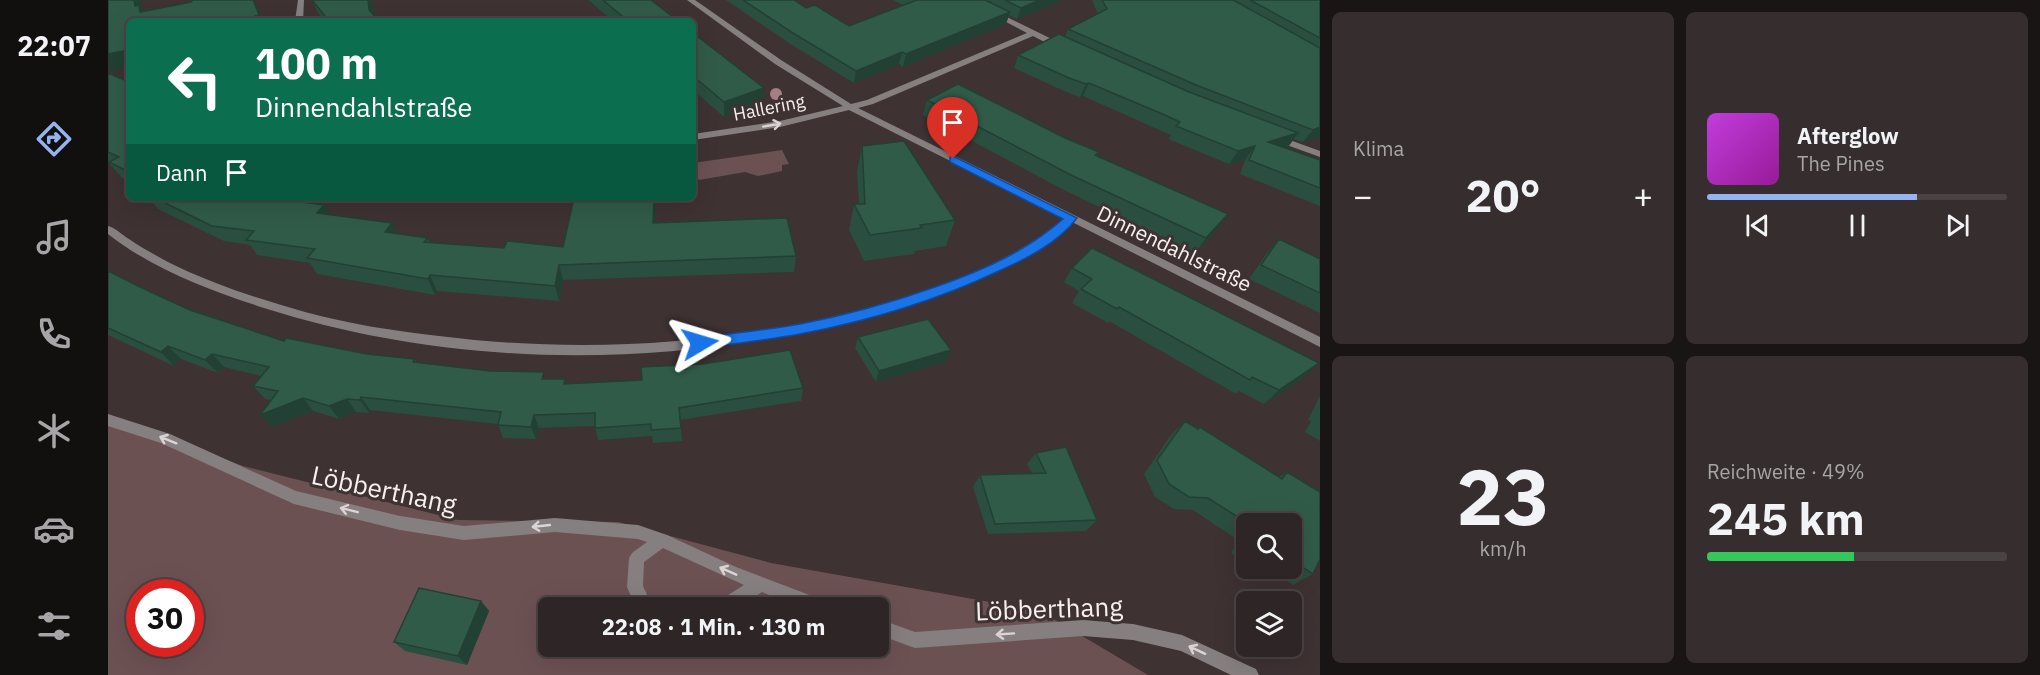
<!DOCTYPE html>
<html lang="de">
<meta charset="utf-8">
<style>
:root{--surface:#2e2626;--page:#362e2e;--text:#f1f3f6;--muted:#a7a5a7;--line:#494343;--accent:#95b2f1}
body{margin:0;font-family:"IBM Plex Sans",sans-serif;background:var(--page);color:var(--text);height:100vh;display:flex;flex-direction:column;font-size:22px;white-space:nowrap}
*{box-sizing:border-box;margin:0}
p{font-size:20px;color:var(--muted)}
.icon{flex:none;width:33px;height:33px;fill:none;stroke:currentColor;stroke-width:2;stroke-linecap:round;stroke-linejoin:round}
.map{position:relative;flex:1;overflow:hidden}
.details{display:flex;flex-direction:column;gap:12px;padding:12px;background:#191515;width:720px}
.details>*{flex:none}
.banner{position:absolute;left:18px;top:18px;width:570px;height:183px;border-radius:9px;box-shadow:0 6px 24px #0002,0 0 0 2px var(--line);background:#0b6e4f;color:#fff;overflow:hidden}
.tools{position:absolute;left:1128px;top:513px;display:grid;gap:12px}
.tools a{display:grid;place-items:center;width:66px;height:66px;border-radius:9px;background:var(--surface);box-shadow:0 6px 24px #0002,0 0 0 2px var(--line);font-size:30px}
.speed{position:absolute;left:18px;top:579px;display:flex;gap:12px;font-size:30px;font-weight:700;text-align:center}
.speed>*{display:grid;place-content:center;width:78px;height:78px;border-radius:50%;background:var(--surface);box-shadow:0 6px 24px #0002,0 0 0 2px var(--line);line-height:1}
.speed .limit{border:9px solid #d22;background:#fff;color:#111}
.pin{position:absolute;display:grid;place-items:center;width:51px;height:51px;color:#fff;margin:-62px -26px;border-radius:50% 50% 50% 0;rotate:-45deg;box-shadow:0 0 6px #0007}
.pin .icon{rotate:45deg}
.me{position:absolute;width:66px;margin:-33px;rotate:83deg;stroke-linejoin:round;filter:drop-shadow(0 0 4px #0008)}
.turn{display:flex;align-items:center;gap:21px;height:126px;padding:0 30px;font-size:27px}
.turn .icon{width:78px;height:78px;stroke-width:2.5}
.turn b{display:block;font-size:42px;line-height:51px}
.then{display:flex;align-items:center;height:57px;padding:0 30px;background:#0003;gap:12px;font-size:22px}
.big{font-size:45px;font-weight:700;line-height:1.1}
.details .tile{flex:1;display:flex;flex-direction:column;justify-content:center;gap:9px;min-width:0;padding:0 21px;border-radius:9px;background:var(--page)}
.details .dial{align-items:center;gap:0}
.dial b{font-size:78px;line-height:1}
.song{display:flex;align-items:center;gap:18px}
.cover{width:72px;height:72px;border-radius:9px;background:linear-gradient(135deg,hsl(290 70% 55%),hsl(300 70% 35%))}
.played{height:6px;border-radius:3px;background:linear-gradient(90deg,var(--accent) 70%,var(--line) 70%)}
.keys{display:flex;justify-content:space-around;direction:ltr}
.heat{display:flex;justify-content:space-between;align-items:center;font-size:33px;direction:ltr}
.charge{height:9px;border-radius:4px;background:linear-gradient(90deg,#34c759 49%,var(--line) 0)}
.details .tiles{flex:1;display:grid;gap:12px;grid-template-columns:repeat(2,1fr)}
.trip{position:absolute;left:430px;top:597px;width:351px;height:60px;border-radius:9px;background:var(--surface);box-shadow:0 6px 24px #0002,0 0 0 2px var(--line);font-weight:700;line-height:60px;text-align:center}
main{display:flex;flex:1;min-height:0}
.tab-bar{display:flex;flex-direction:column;width:108px;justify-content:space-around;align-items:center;background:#120f0f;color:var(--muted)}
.tab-bar .icon{width:42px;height:42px}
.tab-bar .on{color:var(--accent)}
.tab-bar b{font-size:27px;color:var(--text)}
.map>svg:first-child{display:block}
.green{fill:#6c5153;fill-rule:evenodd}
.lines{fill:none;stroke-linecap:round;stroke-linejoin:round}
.minor{fill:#867f80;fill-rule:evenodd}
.tree{fill:#a47e82}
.wall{fill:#2a4e3f}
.shaded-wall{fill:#224033}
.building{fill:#315b49;stroke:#224033;stroke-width:1.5}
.oneway{stroke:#dcd4d4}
.route{fill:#1a73e8;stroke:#114b97;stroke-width:1.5}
.labels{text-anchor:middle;stroke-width:6;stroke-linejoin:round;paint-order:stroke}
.far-street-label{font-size:18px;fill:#f8f0f0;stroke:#3e3233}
.street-label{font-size:21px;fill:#f8f0f0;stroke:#3e3233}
.near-street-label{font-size:26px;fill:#f8f0f0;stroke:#3e3233}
</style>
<main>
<nav class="tab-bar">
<b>22:07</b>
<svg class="icon on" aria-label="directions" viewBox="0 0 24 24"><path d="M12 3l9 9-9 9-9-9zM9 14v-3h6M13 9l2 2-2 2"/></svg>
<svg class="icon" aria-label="music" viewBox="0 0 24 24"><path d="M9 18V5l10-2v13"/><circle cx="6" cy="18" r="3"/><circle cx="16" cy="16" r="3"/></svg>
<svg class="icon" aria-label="phone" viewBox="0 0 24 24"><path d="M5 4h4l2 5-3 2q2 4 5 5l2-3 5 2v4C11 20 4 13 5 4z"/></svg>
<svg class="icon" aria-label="climate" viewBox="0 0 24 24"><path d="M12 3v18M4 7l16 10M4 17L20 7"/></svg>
<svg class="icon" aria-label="car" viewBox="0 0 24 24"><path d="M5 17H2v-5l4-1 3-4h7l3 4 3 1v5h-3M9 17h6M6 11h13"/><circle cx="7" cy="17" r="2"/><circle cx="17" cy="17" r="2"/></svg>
<svg class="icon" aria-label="filters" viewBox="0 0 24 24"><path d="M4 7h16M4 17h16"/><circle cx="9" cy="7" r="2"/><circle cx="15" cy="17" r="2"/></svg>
</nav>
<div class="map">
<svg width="1212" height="675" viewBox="0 0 1212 675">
<rect width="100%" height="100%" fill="#3e3233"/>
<path class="green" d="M674,150L681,164L674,165V171L650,176L637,172L591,180L585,170V163Z
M0,415L135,466L350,520L510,522L663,563L932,611L1040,675H0ZM32,592H82V644H32ZM441,608H771V646H441Z"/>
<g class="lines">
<path class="minor" d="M190,0H196L195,21H187Z
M579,0H587L673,60L743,104L759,100L919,33L856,0H864L956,45V49H950L925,36L765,104L750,108L1212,337V347L964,222C913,266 851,289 787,308C585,370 358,372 156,308C101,290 46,270 0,234V226C8,228 14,235 21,239C34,248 47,255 60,262C104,284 151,299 197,312C241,324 286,331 331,336C483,355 638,344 785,301C846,282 907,260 956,218L741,110L672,127L585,140V134L672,121L735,106L667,64Z
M1168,135L1212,151V157L1165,140L1163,138Z
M0,414L62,434L188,491L292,516L356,526L447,518L530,525L559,535L628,567L720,602L722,608H692L654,592L630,608H607L609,602L636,585L555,548L536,562L535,586L545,608H528L519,587L521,558L524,553L539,542L530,539L447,532L356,540L292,530L186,504L53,443L0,426Z
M771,619L807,632L975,620L1025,624L1074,635L1148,669L1151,675H1123L1073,651L1025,640L975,636L807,648L771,635Z"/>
</g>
<circle class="tree" cx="668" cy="94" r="6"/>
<path class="wall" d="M204,0H264L265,15L271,21H216L210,13Z
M480,0H543L570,21H505Z
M618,0H686L698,8L741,26L795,5L785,0H955L909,19L901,15L898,24L795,67L791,64L746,83L684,45Z
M984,0H1212V137L1195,142L1186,139L1180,147L1176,148L1212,160V206L1132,174L1137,160L1121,164L1060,139L1063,135L1049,129L975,96L972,97L956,91L906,68L910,55L957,37L960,29L990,14Z
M585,33L655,103L616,117L585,90Z
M0,73L21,82V181L14,178L0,162Z
M819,100L957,138L991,152L989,156L1120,214L1109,229L1087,253L956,190L815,115Z
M754,146L847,220L838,246L807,251L806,254L756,261L741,230L746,204H751L749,172Z
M41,198H177L178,200L216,205L221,214L289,233L320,238L322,242L396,248L455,247L547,223L688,256L686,272L455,280L451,301L329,291L327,295L209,274L202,263L149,255L142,245L116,241L50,209Z
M1171,239L1212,259V313L1141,279L1159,253Z
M964,268L1196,377L1156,404L1131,391L1128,394L1001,321L1000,323L964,303L971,291L956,282Z
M0,271L32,287L82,310L176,341L259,354L307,359L309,363L438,379L458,384L695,388L693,401L572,420L574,441L545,443L544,436L490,440L487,426L431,428L428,439L395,438L390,424L262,410L261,413L248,412L231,419L205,411L164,427L152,415L163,400L157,399L145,386L153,376L116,367L110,373L73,359L66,366L0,335Z
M750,337L838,362L768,382L747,348Z
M1212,396V441L1197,432L1203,421L1200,420Z
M1077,421L1171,477L1179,472L1205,574L1185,585L1160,568H1184V524H1138V563L1123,553L1130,540L1085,510L1066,509L1047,497L1036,474L1063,435Z
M928,453L989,520L978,531L880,534L865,487L872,475L924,473L919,464Z
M1146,568H1156L1151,572Z
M373,601L381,611L359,665L297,651L286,642Z"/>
<path class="shaded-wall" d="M26,0H33L35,11L40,21L27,6Z
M145,0H146L155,21H149L147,16Z
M260,0H264L266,21L261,10Z
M932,0H955L909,19L913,8Z
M902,12L898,24L795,67L798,54Z
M21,50V67L0,72V54Z
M794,52L791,64L746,83L748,71Z
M981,83L975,96L972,97L978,84Z
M656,88L655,103L616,117V102Z
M1212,127V137L1195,142L1205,130Z
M1190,133L1180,147L1150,156L1160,142Z
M1147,146L1137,160L1121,164L1130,151Z
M546,198H548L547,239L545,223Z
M216,205L225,221L209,213Z
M1120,214L1109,229L1087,253L1098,238Z
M284,223L291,239L277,232Z
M451,265L455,280L451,301L447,286Z
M322,275L329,291L327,295L320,279Z
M60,346L73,359L66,366L53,352Z
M843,350L838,362L768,382L771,371Z
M104,354L116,367L110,373L97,360Z
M1211,363L1196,377L1156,404L1171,390Z
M253,397L262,410L261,413L252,400Z
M195,398L205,411L164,427L152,415Z
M239,399L248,412L231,419L221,406Z
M426,415L431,428L428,439L423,427Z
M373,601L381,611L359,665L350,656Z"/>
<path class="building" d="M0,0H26L27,6L31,5L32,12L83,2L85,0H145L151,15L147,16L149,21H21V50L0,54Z
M204,0H260L261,10L271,21H221Z
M495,0H543L570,21H520Z
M635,0H686L698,8L707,5L741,26L809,0H877L902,12L798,54L794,52L748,71L685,33Z
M897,0H932L913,8Z
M994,0H1125L1212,48V127L1205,130L1088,85L960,29L999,9Z
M1142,0H1212V38Z
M585,33L656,88L616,102L585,76Z
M951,34L1081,92L1190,133L1160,142L1212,160V188L1141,160L1147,146L1130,151L1068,126L1072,122L1057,115L981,83L978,84L961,78L910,55Z
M0,73L21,82V110L19,111L21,112V172L1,162L11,157L0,152Z
M850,84L957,138L991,152L987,155L1120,214L1098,238L963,175L819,100Z
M796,141L847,220L812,225L814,228L762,235L746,204H757L754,146Z
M47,198H172V199L216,205L209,213L284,223L277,232L320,238L316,242L396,248L399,241L455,247L466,198H546L545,223L679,218L688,256L451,265L447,286L322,275L320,279L199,258L207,249L138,240L146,231L104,226Z
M1171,239L1212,259V293L1153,265Z
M984,248L1211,363L1171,390L1144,377L1142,380L1011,307L1009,309L973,289L984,279L964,268Z
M0,271L32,287L82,310L176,341L178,338L259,354L307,359L305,362L382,371L436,372L434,379H457L456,384L534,380L533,367L595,364L682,350L695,388L571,408L573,428L543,430V424L487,428V413L426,415L423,427L390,425L393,412L253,397L252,400L239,399L221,406L195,398L152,415L170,391L145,386L161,367L104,354L97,360L60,346L53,352L0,328Z
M820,319L843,350L771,371L750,337Z
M1077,421L1090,429L1092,427L1174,479L1179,472L1212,492V559L1205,574L1184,560V524H1141L1100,498L1081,497L1061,484L1049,460Z
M958,447L989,520L887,524L872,475L938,473L928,453Z
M311,588L373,601L350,656L286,642Z"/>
<defs><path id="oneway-shaft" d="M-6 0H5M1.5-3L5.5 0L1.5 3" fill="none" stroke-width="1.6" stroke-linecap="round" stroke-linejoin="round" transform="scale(1.5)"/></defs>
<g class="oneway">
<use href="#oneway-shaft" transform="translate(664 125) rotate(-10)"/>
<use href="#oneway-shaft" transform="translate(60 440) rotate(-158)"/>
<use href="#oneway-shaft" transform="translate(241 510) rotate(-166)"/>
<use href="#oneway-shaft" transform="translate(433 526) rotate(174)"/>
<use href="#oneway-shaft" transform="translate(620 571) rotate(-156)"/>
<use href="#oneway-shaft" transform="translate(897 634) rotate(176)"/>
<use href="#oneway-shaft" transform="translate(1089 650) rotate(-155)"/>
</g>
<path class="route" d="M845,156L969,218C951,242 920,258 893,270C830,300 761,321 692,334C659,340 625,344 592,348L587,347L585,343L592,338C625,333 659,330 692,324C739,315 785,302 830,286C875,270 919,251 955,219L842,162V157Z"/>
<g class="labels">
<g class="far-street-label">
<text transform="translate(661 108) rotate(-11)" y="6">Hallering</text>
</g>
<g class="street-label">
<text transform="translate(1066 249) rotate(26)" y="7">Dinnendahlstraße</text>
</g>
<g class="near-street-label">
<text transform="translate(276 490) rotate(12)" y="9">Löbberthang</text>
<text transform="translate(941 609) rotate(-2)" y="9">Löbberthang</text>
</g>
</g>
</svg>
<div class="tools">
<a><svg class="icon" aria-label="search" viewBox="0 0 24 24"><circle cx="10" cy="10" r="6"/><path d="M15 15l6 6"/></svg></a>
<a><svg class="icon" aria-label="layers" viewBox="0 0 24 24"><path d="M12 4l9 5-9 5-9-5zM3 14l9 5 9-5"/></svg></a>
</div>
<div class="speed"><div class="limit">30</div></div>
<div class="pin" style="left:845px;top:159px;background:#d93025"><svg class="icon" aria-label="arrive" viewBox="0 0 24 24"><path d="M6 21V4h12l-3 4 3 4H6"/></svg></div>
<svg class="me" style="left:592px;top:343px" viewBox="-20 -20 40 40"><path d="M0-17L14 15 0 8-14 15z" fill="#1a73e8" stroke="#fff" stroke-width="4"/></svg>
<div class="trip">22:08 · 1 Min. · 130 m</div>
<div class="banner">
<div class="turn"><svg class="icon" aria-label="left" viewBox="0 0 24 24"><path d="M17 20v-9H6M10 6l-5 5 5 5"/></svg><div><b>100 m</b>Dinnendahlstraße</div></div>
<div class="then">Dann<svg class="icon" aria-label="arrive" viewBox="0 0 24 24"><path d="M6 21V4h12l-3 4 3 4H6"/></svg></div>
</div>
</div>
<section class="details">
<div class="tiles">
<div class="tile"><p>Klima</p>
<div class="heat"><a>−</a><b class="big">20°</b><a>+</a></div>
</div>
<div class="tile">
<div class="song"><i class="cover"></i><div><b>Afterglow</b><p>The Pines</p></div></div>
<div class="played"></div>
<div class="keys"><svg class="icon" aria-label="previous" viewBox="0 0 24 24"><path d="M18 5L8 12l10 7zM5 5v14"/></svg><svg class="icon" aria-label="pause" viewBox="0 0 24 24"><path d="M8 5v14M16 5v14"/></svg><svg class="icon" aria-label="next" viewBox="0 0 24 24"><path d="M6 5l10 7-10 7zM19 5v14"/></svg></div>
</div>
<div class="tile dial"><b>23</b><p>km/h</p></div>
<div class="tile"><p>Reichweite · 49%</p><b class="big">245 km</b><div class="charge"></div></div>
</div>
</section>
</main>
